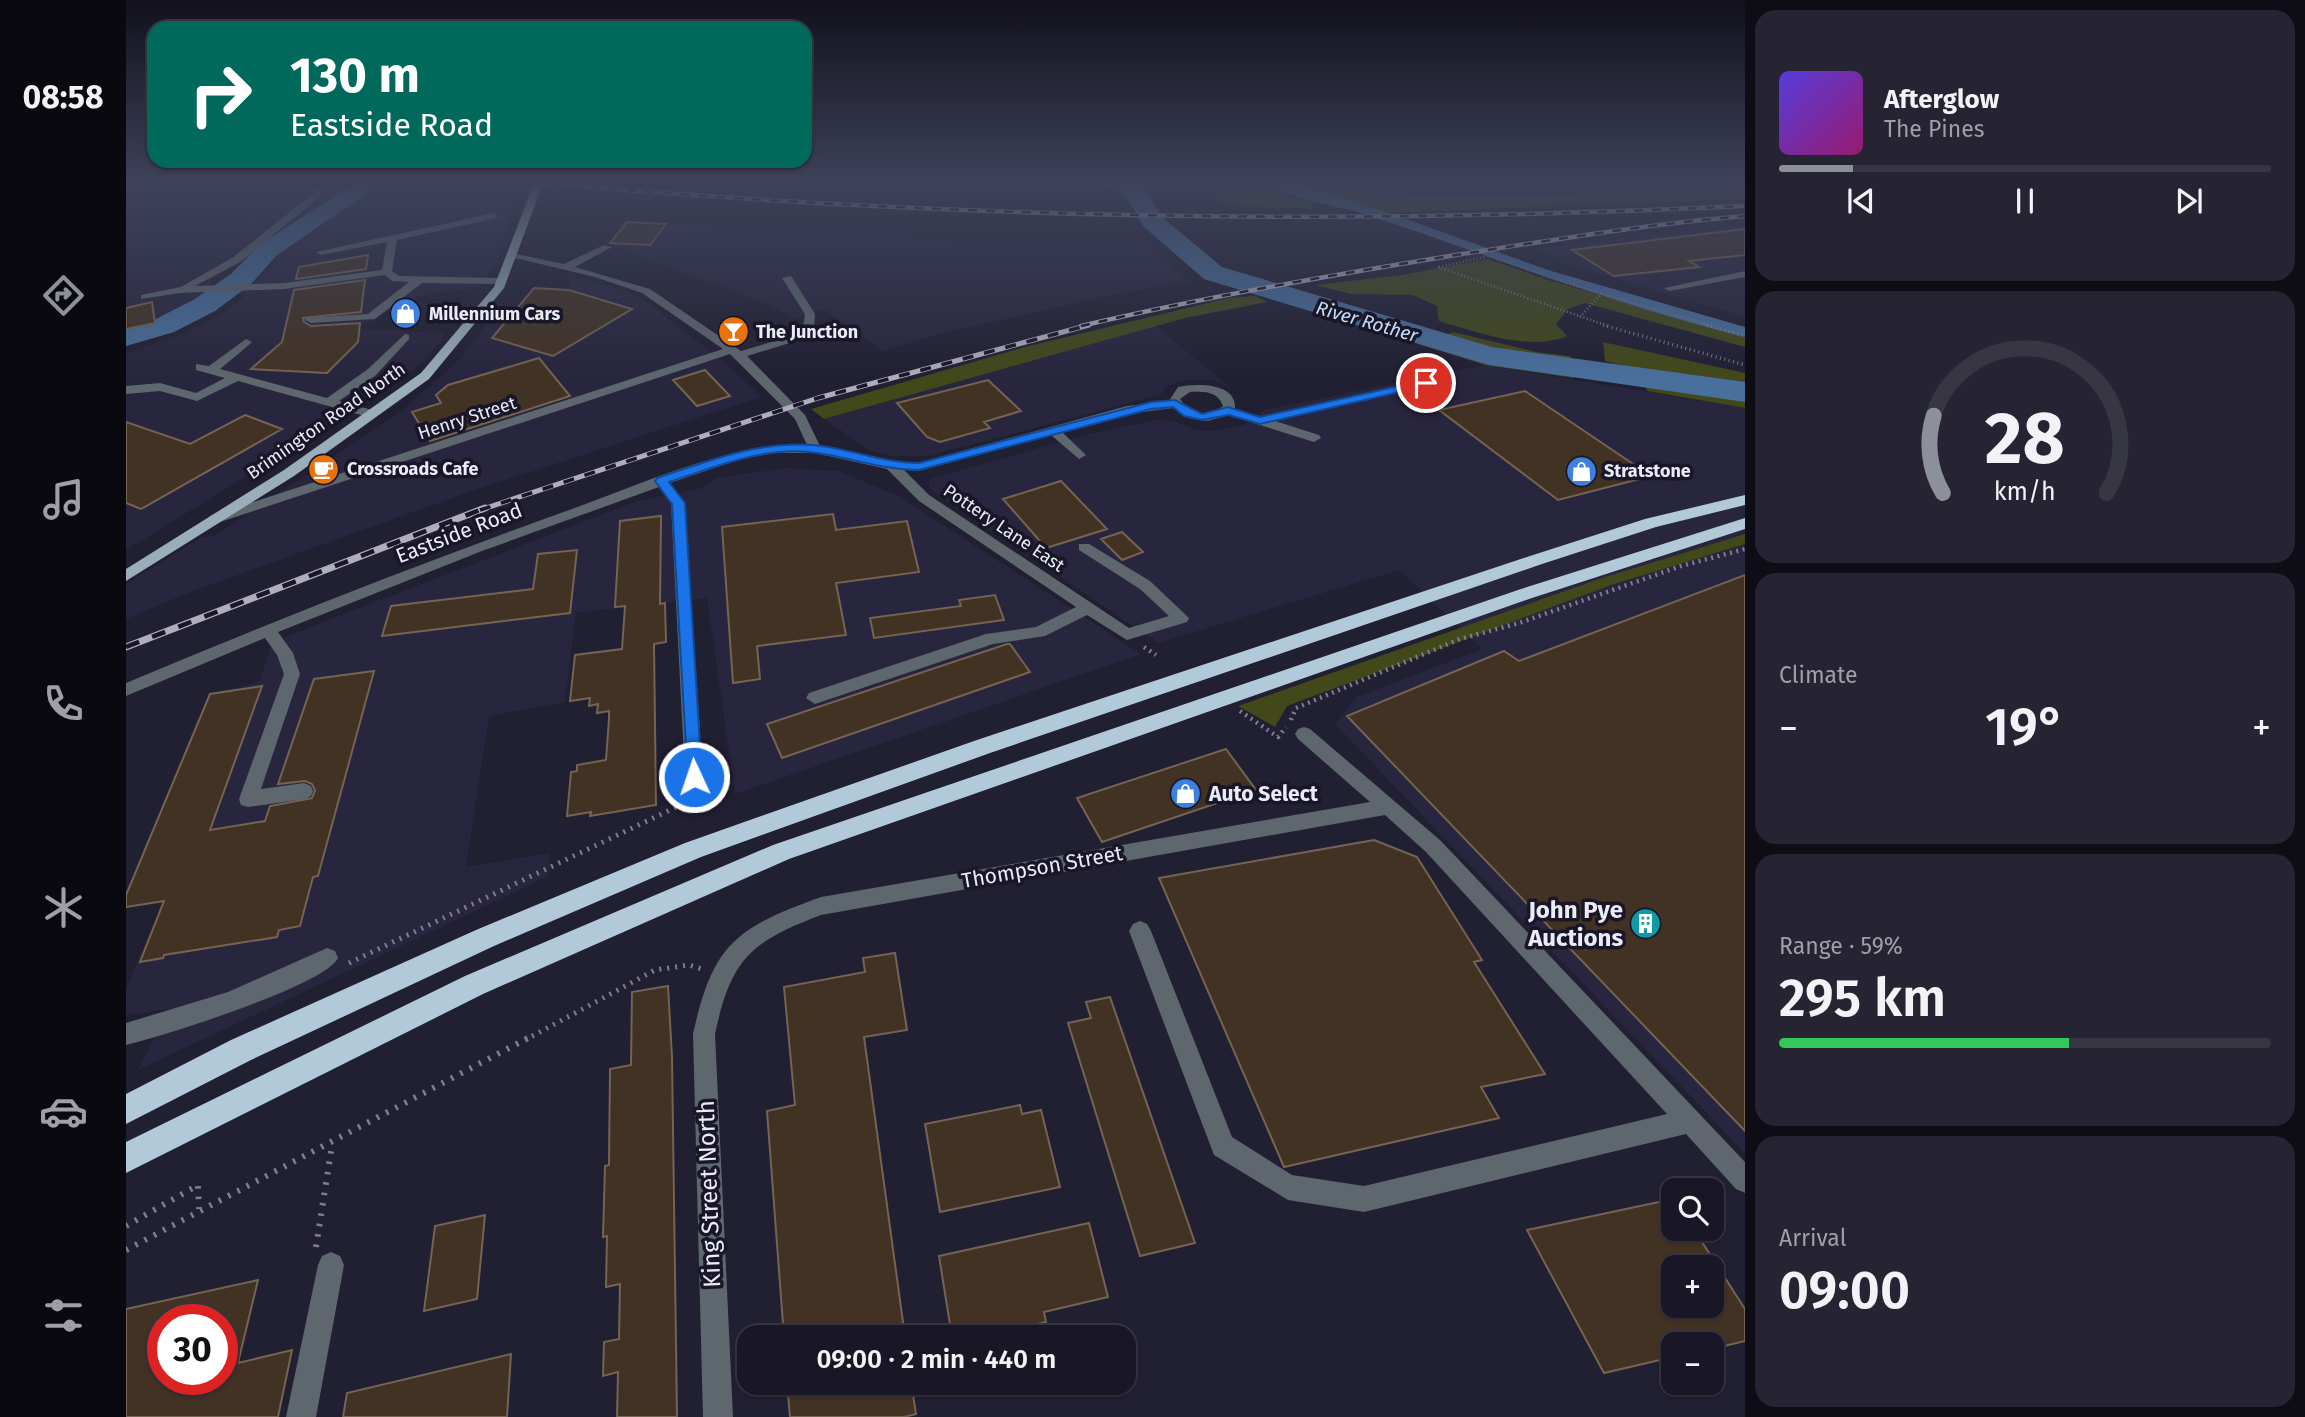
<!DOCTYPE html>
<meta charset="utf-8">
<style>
:root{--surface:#191726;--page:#262432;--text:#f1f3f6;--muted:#9f9fa7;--line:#373643;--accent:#8c9099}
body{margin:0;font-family:"Fira Sans",sans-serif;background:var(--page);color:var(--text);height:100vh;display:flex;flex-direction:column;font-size:26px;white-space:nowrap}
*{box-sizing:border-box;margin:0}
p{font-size:23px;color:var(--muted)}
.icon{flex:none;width:38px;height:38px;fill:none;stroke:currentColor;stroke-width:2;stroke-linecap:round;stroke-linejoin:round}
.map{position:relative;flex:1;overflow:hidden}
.panel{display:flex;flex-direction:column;gap:10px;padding:10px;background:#0e0d15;width:560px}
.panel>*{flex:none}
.guide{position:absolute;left:21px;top:21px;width:665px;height:147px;border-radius:21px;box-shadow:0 2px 5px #0004,0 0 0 2px var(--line);background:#00695c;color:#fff;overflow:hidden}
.controls{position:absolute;left:1535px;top:1178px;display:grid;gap:14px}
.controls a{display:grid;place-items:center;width:63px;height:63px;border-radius:14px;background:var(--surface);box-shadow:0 2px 5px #0004,0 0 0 2px var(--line);font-size:35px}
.speed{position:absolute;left:21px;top:1304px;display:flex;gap:14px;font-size:35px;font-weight:700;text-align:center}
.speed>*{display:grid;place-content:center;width:91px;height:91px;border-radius:50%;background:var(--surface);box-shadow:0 2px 5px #0004,0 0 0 2px var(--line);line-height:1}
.speed .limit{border:10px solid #d22;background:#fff;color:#111}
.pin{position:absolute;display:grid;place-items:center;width:60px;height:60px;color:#fff;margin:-30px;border:4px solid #fff;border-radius:50%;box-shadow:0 2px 7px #0007}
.me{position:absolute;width:77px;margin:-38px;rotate:357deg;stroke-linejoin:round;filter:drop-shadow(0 0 5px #0008)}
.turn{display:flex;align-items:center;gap:24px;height:147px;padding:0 28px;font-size:32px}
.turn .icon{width:91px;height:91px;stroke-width:2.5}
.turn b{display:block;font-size:49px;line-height:60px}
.big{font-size:52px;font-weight:600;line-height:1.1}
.panel .widget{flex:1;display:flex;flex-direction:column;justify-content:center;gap:10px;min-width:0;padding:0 24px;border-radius:21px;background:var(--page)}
.panel .dial{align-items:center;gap:0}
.dial svg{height:182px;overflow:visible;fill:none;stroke:var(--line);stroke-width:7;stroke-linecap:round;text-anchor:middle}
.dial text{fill:var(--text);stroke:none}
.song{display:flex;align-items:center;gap:21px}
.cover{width:84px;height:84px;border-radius:10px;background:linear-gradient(135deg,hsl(250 70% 55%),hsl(320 70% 35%))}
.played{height:7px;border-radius:4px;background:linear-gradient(90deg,var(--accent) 15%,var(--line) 15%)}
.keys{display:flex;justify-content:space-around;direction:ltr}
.heat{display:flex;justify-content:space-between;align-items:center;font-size:38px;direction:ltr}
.charge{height:10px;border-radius:5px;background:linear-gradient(90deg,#34c759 59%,var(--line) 0)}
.trip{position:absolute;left:611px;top:1325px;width:399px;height:70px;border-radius:21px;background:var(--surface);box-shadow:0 2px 5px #0004,0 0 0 2px var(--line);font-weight:600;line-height:70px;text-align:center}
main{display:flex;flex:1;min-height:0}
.tabs{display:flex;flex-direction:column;width:126px;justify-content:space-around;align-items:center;background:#0a090f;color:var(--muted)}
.tabs .icon{width:49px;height:49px}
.tabs .current{color:var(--accent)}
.tabs b{font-size:32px;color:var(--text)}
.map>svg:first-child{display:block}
.built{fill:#28253e}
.green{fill:#424819}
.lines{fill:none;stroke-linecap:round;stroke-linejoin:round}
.canal{fill:#496f9c;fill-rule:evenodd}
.river{fill:#496f9c;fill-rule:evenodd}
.building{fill:#423223;stroke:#756353;stroke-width:2;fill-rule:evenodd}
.path-far4{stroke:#7f7e8e;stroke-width:2.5;stroke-dasharray:1 2.5;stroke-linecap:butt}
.path-far3{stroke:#7f7e8e;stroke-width:3.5;stroke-dasharray:1 3.5;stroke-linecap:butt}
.path-far2{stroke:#7f7e8e;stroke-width:4.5;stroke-dasharray:2 4.5;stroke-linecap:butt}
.path-far1{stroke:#7f7e8e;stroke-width:5;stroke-dasharray:2 6;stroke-linecap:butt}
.path{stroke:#7f7e8e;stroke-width:6;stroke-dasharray:2.5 8;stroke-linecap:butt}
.minor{fill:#5e676e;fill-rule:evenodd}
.major{fill:#9aadbb;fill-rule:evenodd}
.highway{fill:#b2c9d9;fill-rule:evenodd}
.rail-far2-casing{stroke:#afaebd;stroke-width:4.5}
.rail-far1-casing{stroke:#afaebd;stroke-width:5}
.rail-casing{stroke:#afaebd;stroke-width:7}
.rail-far2{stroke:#181627;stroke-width:2.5;stroke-dasharray:9;stroke-linecap:butt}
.rail-far1{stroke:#181627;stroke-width:3.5;stroke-dasharray:11;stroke-linecap:butt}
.rail{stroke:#181627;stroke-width:4.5;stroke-dasharray:14;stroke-linecap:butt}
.route{fill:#1a73e8;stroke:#114b97;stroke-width:2}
.labels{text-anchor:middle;stroke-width:7;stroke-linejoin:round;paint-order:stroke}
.far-poi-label{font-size:18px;font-weight:bold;fill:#ebebf8;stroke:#181627;text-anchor:start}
.far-street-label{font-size:18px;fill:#ebebf8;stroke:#181627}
.far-water-label{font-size:19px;font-style:italic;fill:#c5dbf7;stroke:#181627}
.street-label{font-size:21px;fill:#ebebf8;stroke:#181627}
.poi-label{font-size:21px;font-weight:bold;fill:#ebebf8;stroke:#181627;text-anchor:start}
.near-poi-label{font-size:24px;font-weight:bold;fill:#ebebf8;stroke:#181627;text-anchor:end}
.near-street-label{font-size:24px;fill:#ebebf8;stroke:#181627}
</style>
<main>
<nav class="tabs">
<b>08:58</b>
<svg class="icon current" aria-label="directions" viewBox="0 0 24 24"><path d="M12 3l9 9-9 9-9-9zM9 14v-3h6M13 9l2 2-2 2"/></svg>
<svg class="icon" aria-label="music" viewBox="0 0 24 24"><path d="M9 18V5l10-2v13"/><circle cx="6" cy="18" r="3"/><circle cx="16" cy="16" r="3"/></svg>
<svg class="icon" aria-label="phone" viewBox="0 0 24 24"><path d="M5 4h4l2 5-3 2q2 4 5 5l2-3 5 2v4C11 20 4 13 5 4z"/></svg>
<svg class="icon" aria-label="climate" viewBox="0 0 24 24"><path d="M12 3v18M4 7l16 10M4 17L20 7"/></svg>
<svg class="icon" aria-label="car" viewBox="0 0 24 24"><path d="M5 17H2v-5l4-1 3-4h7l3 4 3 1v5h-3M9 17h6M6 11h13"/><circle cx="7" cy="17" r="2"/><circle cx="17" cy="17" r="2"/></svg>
<svg class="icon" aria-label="filters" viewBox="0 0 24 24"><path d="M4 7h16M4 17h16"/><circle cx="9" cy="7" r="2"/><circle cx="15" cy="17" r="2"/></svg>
</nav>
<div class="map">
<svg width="1619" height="1417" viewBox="0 0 1619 1417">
<rect width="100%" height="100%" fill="#211f32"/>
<path class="built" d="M0,181H221L184,217L171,220L114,263L86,280L84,286L125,285L148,266L150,256L163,240L258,181L387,194L382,233L364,272L353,288L304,293L277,302L231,329L321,333L301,358L276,379L235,402L211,421L0,550V354L63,331L95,315L119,296L110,293L78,294L30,324L0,332Z
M1236,181H1619V198L1246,195Z
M501,222L592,227L596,230L638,229L760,234L798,239L1020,246L1063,281L976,297L813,334L757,351L697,309L671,319L641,304L490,247L484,243Z
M1619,225V317L1436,263L1412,248Z
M445,277L501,291L518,300L604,367L635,397L343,492L67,591L0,619V584L76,537L88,536L272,414L334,359L369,314L408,319L442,293Z
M1030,326L1105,388L1086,380H1062L1041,386L1033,395L802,456H767L745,451L698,419Z
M1359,365L1619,408V1153L1209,724L1231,697L1356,649L1273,570L1032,643L804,489L803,479L963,434L1030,420L1048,421L1070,430L1088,431L1118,425L1138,410Z
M660,468L712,471L773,496L1015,654L609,794L581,598L450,613L439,702L363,716L340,867L424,853L423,876L12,1070L43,1009L0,1015V989L37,901L0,907V895L84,694L133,682L146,643L194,623L511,501L577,488L591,478Z"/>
<path class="green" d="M1084,181H1127L1157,196L1186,203V209L1103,206L1090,198V184Z
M1161,181H1236L1246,195L1521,197L1518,194L1524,193L1518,187L1610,188L1606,184L1619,181V199L1257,213L1183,192Z
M1362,259L1422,280L1619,337V347L1459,303L1442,309L1430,324L1441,336C1404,352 1351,332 1313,321L1311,306L1287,295L1226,294L1189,285L1276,275Z
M1129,296L1141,302L1059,318L698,419L685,409L899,347L1103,298Z
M1294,331L1318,336L1327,332L1410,352L1444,356L1448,378L1359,365L1289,343Z
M1477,342L1619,373V408L1521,391L1516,370L1479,361Z
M1619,534V544L1488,584L1161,706L1149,727L1112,706L1476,578Z"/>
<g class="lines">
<path class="canal" d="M1145,181H1163L1252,209L1422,270L1619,327V337C1491,305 1369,258 1245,216C1214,205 1169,203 1145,181Z"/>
<path class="river" d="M232,181H259L151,255L125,284L89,311L48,332L0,346V328L28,320L69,299L106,273L133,245Z
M976,181L1016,184L1036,217L1096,267L1366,347L1619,382V402L1363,365L1078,279L1017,226L999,194L979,186Z"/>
</g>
<path class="building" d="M501,222L540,224L524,245L484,243Z
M1619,229V255L1563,261L1573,267L1488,276L1446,250Z
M242,255L240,269L170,279L173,267Z
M239,280L235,312L177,318L178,322L185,326L234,323L232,342L201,373L125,369L156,342L168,290Z
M408,288L443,290L506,309L427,356L366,338Z
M26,302L29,323L0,329V308Z
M413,358L444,396L304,441L286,412L315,403L310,395L322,385Z
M579,370L604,396L571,406L547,380Z
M862,380L895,411L858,422L864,428L814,442L801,437L771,403Z
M1399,391L1476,443L1525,476L1432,500L1313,410Z
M119,415L156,429L15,509L0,503V422L64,444Z
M935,481L981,529L920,548L877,499Z
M707,514L710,530L781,521L793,572L710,583L720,635L631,646L634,679L607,683L596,527Z
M535,516L534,604L539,603L540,642L528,644L530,805L464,816L465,812L441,816L445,772L451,771V765L480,760L483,719V711L471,713L472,704L463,706L464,698L444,701L449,655L496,649L499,606L489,607L494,521Z
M996,532L1017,552L996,560L975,539Z
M451,550L444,613L256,636L265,606L407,589L412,554Z
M1619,575V1131L1221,716L1378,651L1393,661Z
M869,595L878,620L748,638L744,618L835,606L833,600Z
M881,644H884L904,672L656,758L641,724Z
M248,671L192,876L187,877L174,926L153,930L151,937L38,955L37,958L14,962L38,901L0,907V895L84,694L136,686L84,830L139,821L144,806L186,798L189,790L186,784L179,781L152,784L188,679Z
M1100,749L1130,790L976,842L951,798Z
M1248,840L1291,857L1356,960L1348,962L1419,1074L1355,1087L1373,1118L1158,1167L1033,878Z
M769,953L781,1030L738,1037L779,1337H658L641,1111L669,1105L658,987L739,972L737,958Z
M542,986L546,1057L551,1417H491L492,1372L477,1376L478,1342L493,1339L494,1284L480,1287L481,1236L477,1237L479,1166L483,1165L484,1069L505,1065L506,992Z
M984,997L1069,1243L1014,1256L942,1023L965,1018L960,1002Z
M894,1105L896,1114L915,1110L934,1187L814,1212L799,1124Z
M1547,1199V1228H1567L1619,1309V1341L1586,1349V1344H1547V1357L1478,1373L1401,1230ZM1547,1267H1586V1306H1547Z
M359,1215L351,1299L298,1311L309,1226Z
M963,1223L982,1297L918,1312L920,1322L878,1332L879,1337H826L813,1256Z
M132,1280L112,1363L166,1350L152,1417H0V1309ZM37,1320H96V1379H37Z
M385,1354L381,1417H217L221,1393Z
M661,1382H785L790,1414L778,1417H664Z"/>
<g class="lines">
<path class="path-far4" d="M1132,181L1176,198L1242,212L1433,281L1587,326
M1312,267L1482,326
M1313,267L1359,257
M1454,317L1476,293"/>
<path class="path-far3" d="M1477,325L1619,365
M1581,325L1619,336"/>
<path class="path-far2" d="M1018,647L1030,655
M1114,711L1152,737L1160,727
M1165,720L1170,708L1334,639L1393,623L1555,566L1619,549"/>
<path class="path-far1" d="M223,963L563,801L565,794
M399,1040L529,970L563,965L576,969"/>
<path class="path" d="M0,1226L72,1185L73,1209
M190,1247L206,1145
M0,1250L402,1038"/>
<path class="minor" d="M143,181H161L197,191L195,196L114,262L69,286L158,283L256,270L261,242L195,255L190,252L368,213L371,214V218L271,240L266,271L273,276L375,278L380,281L375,284L296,283L249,319L185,323L179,320L181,318L242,314L283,282L266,281L259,275L158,289L54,293L15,299V295L55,287L106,258L188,193Z
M478,245L486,247L449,267L524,289L615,351L659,338L677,327L679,314L656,278L665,276L689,314L688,329L667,342L621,356L679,415L694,446L766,462L793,463L1001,406L1043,401L1052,387C1070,383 1111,382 1109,409L1134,417L1300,379L1306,383L1149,421L1193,435L1195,438L1188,442L1102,415L1082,421L1066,419L1047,408L1002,414L936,432L960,455L953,459L925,435L793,471L778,470L803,495L1003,628L1043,616L1014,589L953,550V544H963L1024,581L1063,618L1061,622L1001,640L961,615L919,636L867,644L689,704L680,698L683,693L860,634L910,627L950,607L793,501L761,469L689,453H650L618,458L544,483L559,504L577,777L575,782L568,784L561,782L559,777L545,504L533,487L356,551L152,632L167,653L174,674L135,789L178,783L185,786L187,791L185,796L178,799L122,807L115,805L113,799L158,674L151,655L139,638L0,696V683C147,621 296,563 446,509C522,481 599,445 681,445L669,419L604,354L94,522H84V516L597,349L516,293L469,277L381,256L386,253L438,264ZM1064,392C1078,391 1092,391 1097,406C1083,417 1065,415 1054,399Z
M1619,271V277L1543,291L1538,288Z
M279,334L283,335V339L250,375L213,401L250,411L252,414L246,418L112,381L71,401L34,391L0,394V386L34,383L70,393L99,378L70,370V364L83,366L120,339L126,342L124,344L94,369L201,398L242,369Z
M1178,727L1184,729L1314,840L1619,1162V1193L1610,1189L1560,1134L1238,1212L1162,1200L1088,1155L1003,931L1007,924L1014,921L1021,924L1025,931L1106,1137L1166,1175L1238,1186L1541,1114L1300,852L1259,815L695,915C624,942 605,959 589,1034L607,1417H577L567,1034C587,943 610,928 695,897L1244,802L1172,739L1169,734L1172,729Z
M201,948L209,951L212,958C200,985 35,1037 0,1045V1023L102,992Z
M205,1252L214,1256L218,1265L190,1417H160L192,1265L196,1256Z"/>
<path class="major" d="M409,181H418L378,288L303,379L168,476L0,581V569L158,470L295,373L368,287Z"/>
<path class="highway" d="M1619,495V505L1530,527L1416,564L864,753L575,857L368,946L125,1060L0,1124V1094L105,1040L350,930L559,843L848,741L1404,556L1519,519Z
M1619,518V529L1406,598L663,859L357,994L0,1173V1142L339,976L647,845L1392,590Z"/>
<defs>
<path id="rail-far2" d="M393,181C799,218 1209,226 1616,206
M955,326C1079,297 1205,275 1330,255C1426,240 1522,224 1619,216"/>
<path id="rail-far1" d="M354,510L692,398L963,325"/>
<path id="rail" d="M0,647L359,508"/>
</defs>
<use href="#rail-far2" class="rail-far2-casing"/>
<use href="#rail-far1" class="rail-far1-casing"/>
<use href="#rail" class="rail-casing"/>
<use href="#rail-far2" class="rail-far2"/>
<use href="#rail-far1" class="rail-far1"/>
<use href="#rail" class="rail"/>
</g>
<linearGradient id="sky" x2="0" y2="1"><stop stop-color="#12111c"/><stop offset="0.48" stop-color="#3d425a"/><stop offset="1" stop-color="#3d425a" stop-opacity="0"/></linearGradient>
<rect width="1619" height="380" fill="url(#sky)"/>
<path class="route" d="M1300,380L1306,383L1304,385L1134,424L1103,415L1076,420L1058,416L1047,407L1025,409L793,470C758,470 726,458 691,453C641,445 590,467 543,482L559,503L576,777L574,782H562L546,504L529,481L531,478C582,461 632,441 687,445C723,448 756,463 793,463L1025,402L1049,400L1076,414L1102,407L1134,417Z"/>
<defs>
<symbol id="shop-disc" viewBox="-11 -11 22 22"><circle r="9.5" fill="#3f7fe0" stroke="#181627"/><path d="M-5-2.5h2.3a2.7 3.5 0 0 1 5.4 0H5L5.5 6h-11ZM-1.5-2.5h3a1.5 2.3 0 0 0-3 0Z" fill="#fff"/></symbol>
<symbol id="bar-disc" viewBox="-11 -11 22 22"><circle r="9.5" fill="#e8710a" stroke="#181627"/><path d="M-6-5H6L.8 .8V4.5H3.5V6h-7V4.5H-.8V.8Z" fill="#fff"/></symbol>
<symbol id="cafe-disc" viewBox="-11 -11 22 22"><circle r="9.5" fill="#e8710a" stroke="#181627"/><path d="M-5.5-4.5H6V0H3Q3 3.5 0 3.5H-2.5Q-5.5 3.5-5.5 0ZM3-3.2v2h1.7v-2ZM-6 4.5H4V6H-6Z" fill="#fff"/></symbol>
<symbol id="building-disc" viewBox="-11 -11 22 22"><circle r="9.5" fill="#0f9aa8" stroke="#181627"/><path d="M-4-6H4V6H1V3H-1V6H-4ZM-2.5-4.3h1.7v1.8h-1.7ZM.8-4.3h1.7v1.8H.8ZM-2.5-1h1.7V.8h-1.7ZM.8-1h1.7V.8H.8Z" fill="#fff"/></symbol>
</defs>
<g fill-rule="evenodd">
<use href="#shop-disc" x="262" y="296" width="35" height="35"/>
<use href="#bar-disc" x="590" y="314" width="35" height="35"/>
<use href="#cafe-disc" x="180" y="452" width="35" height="35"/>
<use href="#shop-disc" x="1438" y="454" width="35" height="35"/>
<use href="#shop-disc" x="1042" y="776" width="35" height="35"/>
<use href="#building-disc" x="1502" y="906" width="35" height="35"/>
</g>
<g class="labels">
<g class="far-poi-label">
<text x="303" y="320">Millennium Cars</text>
<text x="630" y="338">The Junction</text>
<text x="221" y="475">Crossroads Cafe</text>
<text x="1478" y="477">Stratstone</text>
</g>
<g class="far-street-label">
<text transform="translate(341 418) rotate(-18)" y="6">Henry Street</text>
<text transform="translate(200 421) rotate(-35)" y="6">Brimington Road North</text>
<text transform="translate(878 528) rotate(34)" y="6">Pottery Lane East</text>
</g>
<g class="far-water-label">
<text transform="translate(1241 321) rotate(16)" y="7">River Rother</text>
</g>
<g class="street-label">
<text transform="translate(333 533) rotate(-21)" y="7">Eastside Road</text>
<text transform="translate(916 867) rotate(-10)" y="7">Thompson Street</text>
</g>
<g class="poi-label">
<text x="1083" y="801">Auto Select</text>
</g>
<g class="near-poi-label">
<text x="1497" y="918">John Pye<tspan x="1497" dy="28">Auctions</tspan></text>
</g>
<g class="near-street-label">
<text transform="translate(583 1194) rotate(-92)" y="8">King Street North</text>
</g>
</g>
</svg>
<div class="controls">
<a><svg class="icon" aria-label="search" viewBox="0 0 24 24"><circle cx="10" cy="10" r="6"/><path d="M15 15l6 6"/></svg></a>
<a>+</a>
<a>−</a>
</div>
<div class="speed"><div class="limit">30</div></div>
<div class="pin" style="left:1300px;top:383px;background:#d93025"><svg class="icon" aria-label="arrive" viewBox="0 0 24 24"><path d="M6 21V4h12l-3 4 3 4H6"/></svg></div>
<svg class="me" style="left:568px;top:777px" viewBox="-20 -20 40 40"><circle r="17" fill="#1a73e8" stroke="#fff" stroke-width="3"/><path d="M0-11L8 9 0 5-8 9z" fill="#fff"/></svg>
<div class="trip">09:00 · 2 min · 440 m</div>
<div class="guide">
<div class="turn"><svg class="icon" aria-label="right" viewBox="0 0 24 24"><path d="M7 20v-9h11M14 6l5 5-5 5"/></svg><div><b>130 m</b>Eastside Road</div></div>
</div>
</div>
<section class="panel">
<div class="widget">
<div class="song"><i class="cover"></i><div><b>Afterglow</b><p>The Pines</p></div></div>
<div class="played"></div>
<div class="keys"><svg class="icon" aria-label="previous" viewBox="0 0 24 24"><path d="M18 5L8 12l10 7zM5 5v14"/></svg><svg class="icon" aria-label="pause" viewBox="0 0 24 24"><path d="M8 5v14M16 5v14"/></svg><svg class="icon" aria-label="next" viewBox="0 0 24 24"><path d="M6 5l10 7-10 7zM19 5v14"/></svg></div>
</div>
<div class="widget dial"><svg viewBox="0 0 100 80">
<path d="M14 69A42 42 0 1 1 86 69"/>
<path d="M14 69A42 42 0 0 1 10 35" stroke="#8c9099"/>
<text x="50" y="56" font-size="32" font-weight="700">28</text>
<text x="50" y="72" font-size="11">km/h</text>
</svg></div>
<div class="widget"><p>Climate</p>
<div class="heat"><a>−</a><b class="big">19°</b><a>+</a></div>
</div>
<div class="widget"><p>Range · 59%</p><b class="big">295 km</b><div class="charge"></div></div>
<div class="widget"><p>Arrival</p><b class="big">09:00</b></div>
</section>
</main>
